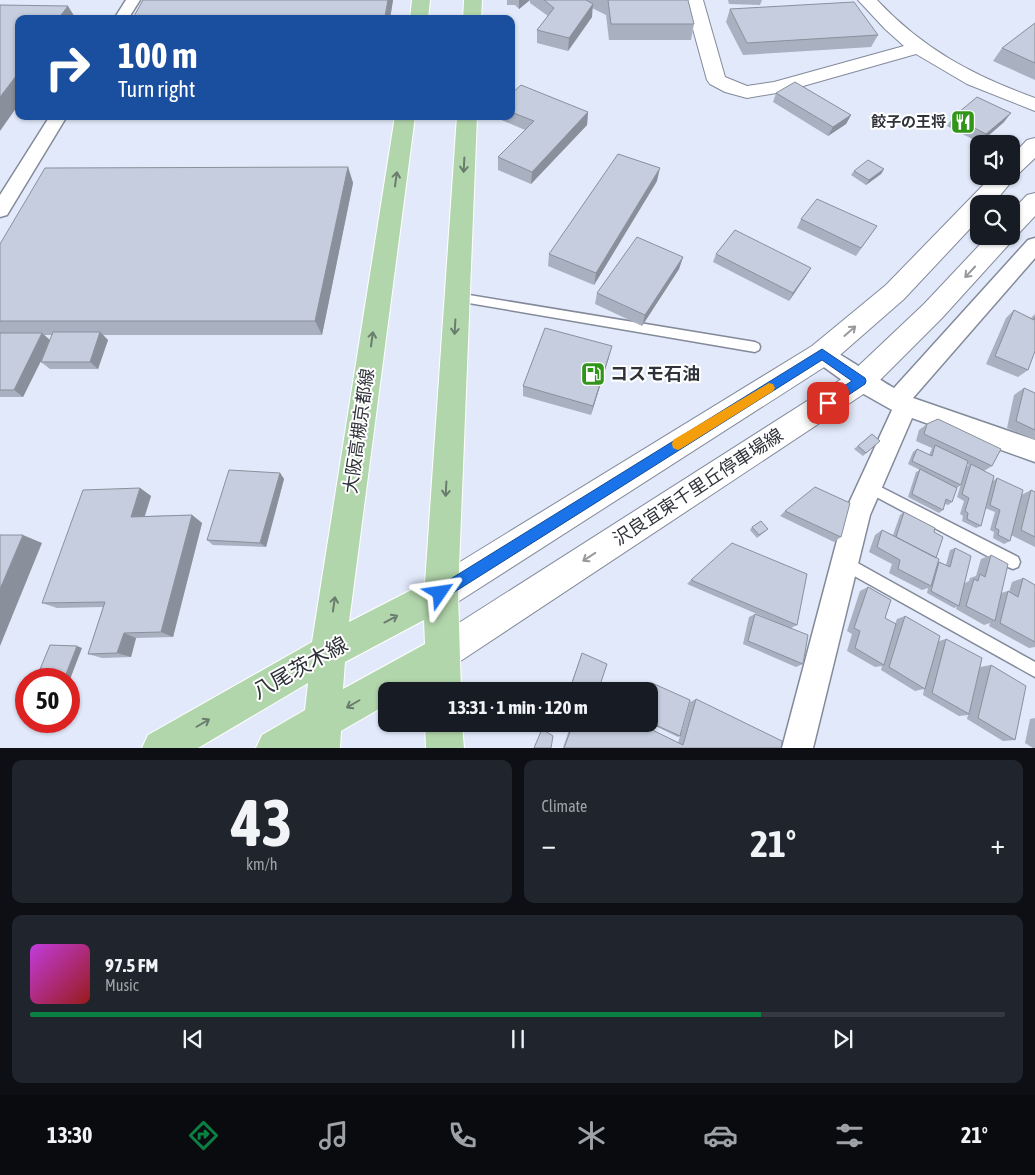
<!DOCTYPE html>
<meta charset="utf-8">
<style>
:root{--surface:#171b24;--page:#20242c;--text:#f1f3f6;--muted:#9ea1a6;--line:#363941;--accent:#0b8043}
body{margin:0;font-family:"Asap Condensed","Noto Sans JP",sans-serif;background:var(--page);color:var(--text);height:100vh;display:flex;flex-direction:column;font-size:19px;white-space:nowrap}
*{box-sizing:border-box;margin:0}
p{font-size:16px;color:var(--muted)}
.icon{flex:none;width:28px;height:28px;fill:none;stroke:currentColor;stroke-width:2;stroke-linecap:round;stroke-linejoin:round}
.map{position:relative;height:748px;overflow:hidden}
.panel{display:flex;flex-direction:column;gap:12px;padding:12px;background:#0d0f14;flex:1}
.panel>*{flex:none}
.hud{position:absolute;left:15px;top:15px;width:500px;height:105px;border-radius:10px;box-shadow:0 1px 4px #0004;background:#1a4fa0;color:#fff;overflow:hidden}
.buttons{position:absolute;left:970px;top:135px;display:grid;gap:10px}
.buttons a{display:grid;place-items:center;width:50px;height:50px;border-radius:10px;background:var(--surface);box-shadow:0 1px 4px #0004;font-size:25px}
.speed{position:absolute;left:15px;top:668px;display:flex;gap:10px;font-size:25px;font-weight:700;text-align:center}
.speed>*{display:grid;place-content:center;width:65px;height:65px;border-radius:50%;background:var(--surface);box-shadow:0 1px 4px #0004;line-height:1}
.speed .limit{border:8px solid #d22;background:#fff;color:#111}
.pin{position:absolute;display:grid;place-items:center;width:42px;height:42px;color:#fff;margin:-21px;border-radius:10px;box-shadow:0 2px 8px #0006}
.me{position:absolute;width:55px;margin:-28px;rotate:58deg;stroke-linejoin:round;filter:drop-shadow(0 0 4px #0008)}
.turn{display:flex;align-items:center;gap:18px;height:105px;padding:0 20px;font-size:22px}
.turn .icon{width:65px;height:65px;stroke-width:2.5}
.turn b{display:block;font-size:35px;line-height:42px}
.big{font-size:38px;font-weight:700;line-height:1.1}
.panel .card{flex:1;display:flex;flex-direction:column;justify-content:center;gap:8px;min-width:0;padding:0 18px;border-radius:10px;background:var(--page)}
.panel .dial{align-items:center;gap:0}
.dial b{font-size:65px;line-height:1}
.song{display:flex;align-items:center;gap:15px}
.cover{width:60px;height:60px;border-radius:8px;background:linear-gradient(135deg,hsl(290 70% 55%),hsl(0 70% 35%))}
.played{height:5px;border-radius:2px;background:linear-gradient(90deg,var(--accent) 75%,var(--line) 75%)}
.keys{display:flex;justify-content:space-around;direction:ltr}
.heat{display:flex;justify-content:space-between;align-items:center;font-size:28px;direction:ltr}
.panel .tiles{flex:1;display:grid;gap:12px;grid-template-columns:1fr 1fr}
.card:last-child{grid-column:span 2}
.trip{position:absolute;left:378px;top:682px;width:280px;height:50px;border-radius:10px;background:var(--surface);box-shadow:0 1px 4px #0004;font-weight:700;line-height:50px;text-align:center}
.tabs{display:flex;height:80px;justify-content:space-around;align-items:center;background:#090b0e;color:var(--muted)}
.tabs .icon{width:35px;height:35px}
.tabs .on{color:var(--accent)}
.tabs b{font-size:22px;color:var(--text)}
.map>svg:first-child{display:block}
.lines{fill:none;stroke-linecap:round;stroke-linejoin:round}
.lane-casing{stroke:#838a9a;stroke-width:3}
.street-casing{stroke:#838a9a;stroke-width:3}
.secondary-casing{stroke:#838a9a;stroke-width:2}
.primary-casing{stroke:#fff;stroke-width:2}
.lane{fill:#fff;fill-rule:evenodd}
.street{fill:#fff;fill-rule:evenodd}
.secondary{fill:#fff;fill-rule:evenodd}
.primary{fill:#b2d6ac;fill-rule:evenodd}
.wall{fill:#a9b0bf;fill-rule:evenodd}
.shaded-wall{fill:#8a909b}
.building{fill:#c5cdde;stroke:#8a909b}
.oneway{stroke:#6a7c6d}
.oneway2{stroke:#97999c}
.route{fill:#1a73e8;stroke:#114b97}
.slow{fill:#f59e0b}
.labels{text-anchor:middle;stroke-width:4;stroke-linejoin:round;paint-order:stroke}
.far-poi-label{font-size:15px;font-weight:bold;fill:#2f3339;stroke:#fff;text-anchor:end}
.poi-label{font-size:18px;font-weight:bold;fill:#2f3339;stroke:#fff;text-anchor:start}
.street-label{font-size:18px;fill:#2f3339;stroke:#fff}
.near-street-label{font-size:21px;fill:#2f3339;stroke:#fff}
</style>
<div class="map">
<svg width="1035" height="748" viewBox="0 0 1035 748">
<rect width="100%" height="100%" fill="#e1e9fa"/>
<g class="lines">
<defs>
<path id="lane" d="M457,293L755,342L759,344L760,347L759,350L755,352L457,301L452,297Z
M869,481L1018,557L1020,562L1018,567L1013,569L1008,567L865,491L863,487L865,483Z
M845,556L1035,662V677L840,568L838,563L840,558Z"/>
<path id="street" d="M126,0H140L128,19H114Z
M50,116H67L7,215L0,217V195Z
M1035,238V258L913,398L1035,440V462L912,418L870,515L813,748H782L844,514L892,410L853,388L814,360L811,354L814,348C817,347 819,345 822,345C827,345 883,382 894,388L1028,240Z"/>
<path id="secondary" d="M685,0H703L725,77L747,86L774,82L904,46L885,29L858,0H877C923,49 972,75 1035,98V111L967,84L916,54L782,92L747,98L725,92L710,84L707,80Z
M1035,138V158L1016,176L993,204H979V219L904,299L832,362L453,605L441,610L429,605L424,593L429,581L812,346L886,285L992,176H1011V157L1027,140Z
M1035,193V216L1019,233L1014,235L1011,242L942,318L871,389L453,666L441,672L429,666L423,654L429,642L851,373L924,304L988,236H1011V212L1027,195Z"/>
<path id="primary" d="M412,0H430L428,19H410Z
M464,0H482L481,19H463Z
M395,116H415L349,622L425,583L457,116H477L458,593L461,691H425V683L410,691H386V705L341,731L340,748H256L262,735L305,710L308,683L198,748H142L148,735L312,642ZM424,620L425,644L343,689L345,662Z
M425,724H462L464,748H426Z"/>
</defs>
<use href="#lane" class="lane-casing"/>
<use href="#street" class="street-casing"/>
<use href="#secondary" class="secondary-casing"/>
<use href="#primary" class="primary-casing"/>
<use href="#lane" class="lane"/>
<use href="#street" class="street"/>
<use href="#secondary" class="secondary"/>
<use href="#primary" class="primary"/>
</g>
<path class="wall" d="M143,0H393L390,19H135L134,16Z
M507,0H530L519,9L515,5H507Z
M530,0H688L694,24L691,40H609L606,15L592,8V17L568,51L537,43V30L548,16L530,3Z
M728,0H762L760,5L729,4Z
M730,9L878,35L871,47L743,55L726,22Z
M1035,23V80L993,61L1002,48Z
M776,93L851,115L846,124L828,136L773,102Z
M511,94L588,112L587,125L531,184L498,170V157L525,130L499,119V116H511Z
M204,116H335L333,120L205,118Z
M953,117L1004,122L980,143L947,126Z
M348,167L353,183L322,335H103L108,340L98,369H50L41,362L44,354L23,397H0V244ZM44,335H52L50,340Z
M884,169L881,174L866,185L851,175L854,171Z
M657,181L594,285L548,266L549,254Z
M801,219L877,226L856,256L797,228Z
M716,254L811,268L789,301L713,262Z
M683,257L679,269L642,326L595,304L597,293Z
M1014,310L1031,318L1035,314V351L1028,370L1018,377L986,364L1006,318Z
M609,357L591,415L523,396V386Z
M1024,388L1035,393V440L1007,428L1014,395Z
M927,424L992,466L984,471L993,481L997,478L1021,495L1031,490L1035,492V547L1011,535L1010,541L1004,544L993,538L994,532L990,530L995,512L985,508L981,526L976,528L962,521L963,516L960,514L964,501L957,497L966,467L969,465L967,464L961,485L957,488L952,502L948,505L945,504L943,510L939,513L908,497L916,472L920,470L908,464L913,452L917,449L929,455L932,448L916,441L919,430Z
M872,434L880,441L863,456L854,449Z
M280,473L284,479L266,547L213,545L207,540Z
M140,488L151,496L145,516L192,515L202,523L173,637L136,638L131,657L102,658L88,654L103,607L57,608L42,603Z
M785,511L841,537L834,542L780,516Z
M904,512L934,532L936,558L938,562H939L946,565L950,550L955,548L965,583L969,581L970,578L976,576L981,559L991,555L1001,593L1008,591L1009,592L1012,582L1023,578L1035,585V647L1029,648L989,626L990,623L984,625L956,609L957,607L954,608L927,593L928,588L922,590L889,573L892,564L869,552L875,535L882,530L893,535L900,515Z
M752,527L766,531L757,538L750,530Z
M691,580L797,625L791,628L803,664L796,667L743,644L749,617L755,614L785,626L687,584Z
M868,587L885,618L895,624L897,619L905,616L939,641L946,639L980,667L991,665L1015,740L1003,741L967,719L968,715L959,716L923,695L924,689L915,691L881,670L882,666L875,667L847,651L852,634L847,631L860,591Z
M582,654L598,691H586L571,684Z
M652,683L682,731L690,702L696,699L781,748H563L571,724H640L678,743L680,736L678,737L649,723L648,691L650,684Z
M1035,718V748H1033L1025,743L1030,719Z"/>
<path class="shaded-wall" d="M388,0H393L390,19H385V16Z
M519,0H530L519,9Z
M593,4L592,17L568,51L569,38Z
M68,6L76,19H58Z
M19,72V104L0,131V97Z
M588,112L587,125L531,184L532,172Z
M1011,113L1004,122L980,143L986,134Z
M851,115L846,124L828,136L833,127Z
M348,167L353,183L322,335L315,321Z
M660,168L657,181L594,285L596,273Z
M884,169L881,174L866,185L869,180Z
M683,257L679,269L642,326L645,315Z
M811,268L806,276L789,301L793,293Z
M100,332L108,340L98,369L90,362Z
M42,333L51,341L23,397L14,390Z
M612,346L609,357L591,415L593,406Z
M280,473L284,479L266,547L260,543Z
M140,488L151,496L142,524L131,517Z
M192,515L202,523L173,637L161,632Z
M23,535L42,543L0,646V589Z
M124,633L136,638L131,657L117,653Z
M77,646L82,648L69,682V679H64Z"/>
<path class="building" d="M143,0H388L385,16H134Z
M544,0H586L593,4L569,38L537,30L554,8Z
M608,0H688L694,24H611Z
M854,2L878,35L747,43L730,9Z
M0,5L68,6L58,19H19V72L0,97Z
M1035,23V63L1002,48Z
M795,82L851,115L833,127L776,93Z
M521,85L588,112L532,172L498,157L534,121L511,112V94Z
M977,97L1011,113L986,134L953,117Z
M618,154L660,168L596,273L549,254Z
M868,160L884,169L869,180L854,171Z
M348,167L315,321H0V244L45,168Z
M817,199L877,226L861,248L801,219Z
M735,230L811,268L793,293L716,254Z
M637,237L683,257L645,315L597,293Z
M1014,310L1034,320L1035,317V351L1028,370L995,356Z
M545,328L612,346L593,406L523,386Z
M53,332H100L90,362H41Z
M0,333H42L14,390H0Z
M1024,388L1035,393V430L1016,421Z
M938,419L1001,449L992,466L924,434L927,424Z
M872,434L880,441L866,453L858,446Z
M935,445L968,461L961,485L912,461L917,449L932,456Z
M971,464L994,476L981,526L967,519L968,513L965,511L969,498L962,494Z
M920,469L957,488L952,502L946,499L943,510L912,494Z
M229,470L280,473L260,543L207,540Z
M997,478L1023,490L1010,541L998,535L999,530L995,528L1000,510L990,505Z
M815,487L850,503L841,537L785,511Z
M140,488L131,517L192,515L161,632L124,633L117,653L88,654L105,602L42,603L83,490Z
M1031,490L1035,492V537L1021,530Z
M904,512L935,528L934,532L943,537L936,558L896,537Z
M761,521L768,529L759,535L752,527Z
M882,530L939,559L931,586L898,569L900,560L877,547Z
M0,535H23L0,589Z
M732,543L807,574L797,625L691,580Z
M955,548L971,556L959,606L931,591L939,562L950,567Z
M991,555L1008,564L995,621L966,606L974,579L978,581L980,574L985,577Z
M1023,578L1035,585V642L1000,623L1008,591L1018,597Z
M868,587L891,600L885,618L896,624L884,665L855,648L860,631L854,628Z
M755,614L808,635L803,664L748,641Z
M905,616L940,636L925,689L889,667Z
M946,639L982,658L969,714L932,693Z
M50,645L77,646L64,679H36Z
M582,653L607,664L598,691H589L572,683Z
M991,665L1026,686L1015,740L978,718Z
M652,683L690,700L680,736L649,722V694Z
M696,699L782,741L781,748H564L573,724H640L683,745Z
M542,729L553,736L551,748H534Z"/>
<defs><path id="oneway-shaft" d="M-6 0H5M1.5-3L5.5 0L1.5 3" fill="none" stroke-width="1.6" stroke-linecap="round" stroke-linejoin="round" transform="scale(1.25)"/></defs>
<g class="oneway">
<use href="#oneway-shaft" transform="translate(464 165) rotate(93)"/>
<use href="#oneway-shaft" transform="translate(396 179) rotate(-82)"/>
<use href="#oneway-shaft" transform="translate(455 327) rotate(93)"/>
<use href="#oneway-shaft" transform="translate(372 339) rotate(-82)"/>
<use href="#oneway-shaft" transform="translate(446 489) rotate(93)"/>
<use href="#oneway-shaft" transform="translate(334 604) rotate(-82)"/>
<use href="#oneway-shaft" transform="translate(391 619) rotate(-28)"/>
<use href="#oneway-shaft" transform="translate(353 704) rotate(150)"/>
<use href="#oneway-shaft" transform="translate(203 723) rotate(-30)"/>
</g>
<g class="oneway2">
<use href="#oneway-shaft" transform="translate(970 272) rotate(133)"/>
<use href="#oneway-shaft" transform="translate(850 331) rotate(-41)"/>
<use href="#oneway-shaft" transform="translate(589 557) rotate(147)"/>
</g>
<path class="route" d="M822,349L865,378L866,381L865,384L832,406H823L822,403L823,399L852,381L822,360L445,598L440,600L436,598L434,593L436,588Z"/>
<path class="slow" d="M769,383L773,384L775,388L773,391L682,448L678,450L673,448L672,444L673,440Z"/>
<defs>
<symbol id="restaurant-square" viewBox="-11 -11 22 22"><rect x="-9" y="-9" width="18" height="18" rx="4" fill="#31951a" stroke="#fff"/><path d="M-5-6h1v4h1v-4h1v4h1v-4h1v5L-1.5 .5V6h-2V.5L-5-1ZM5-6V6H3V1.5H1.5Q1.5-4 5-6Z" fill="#fff"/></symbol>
<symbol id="fuel-square" viewBox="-11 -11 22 22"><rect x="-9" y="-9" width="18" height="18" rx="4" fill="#31951a" stroke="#fff"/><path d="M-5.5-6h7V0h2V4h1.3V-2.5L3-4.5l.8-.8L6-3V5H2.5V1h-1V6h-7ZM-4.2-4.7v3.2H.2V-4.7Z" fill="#fff"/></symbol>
</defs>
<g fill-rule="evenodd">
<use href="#restaurant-square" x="949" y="108" width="28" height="28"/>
<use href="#fuel-square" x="579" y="360" width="28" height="28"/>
</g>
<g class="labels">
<g class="far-poi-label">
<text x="946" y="127">餃子の王将</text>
</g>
<g class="poi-label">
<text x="610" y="380">コスモ石油</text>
</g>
<g class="street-label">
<text transform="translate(359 431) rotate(-82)" y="6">大阪高槻京都線</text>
<text transform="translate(698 487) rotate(-33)" y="6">沢良宜東千里丘停車場線</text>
</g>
<g class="near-street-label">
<text transform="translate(300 668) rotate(-29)" y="7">八尾茨木線</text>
</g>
</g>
</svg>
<div class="buttons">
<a><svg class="icon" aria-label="sound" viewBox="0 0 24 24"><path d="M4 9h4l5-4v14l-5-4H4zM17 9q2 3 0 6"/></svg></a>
<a><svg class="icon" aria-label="search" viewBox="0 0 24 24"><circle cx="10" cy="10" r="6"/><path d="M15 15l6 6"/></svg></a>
</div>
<div class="speed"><div class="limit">50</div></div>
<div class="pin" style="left:828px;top:403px;background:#d93025"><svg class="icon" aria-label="arrive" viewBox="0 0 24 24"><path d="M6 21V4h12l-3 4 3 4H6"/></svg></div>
<svg class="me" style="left:440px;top:593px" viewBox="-20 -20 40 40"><path d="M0-17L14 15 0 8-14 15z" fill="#1a73e8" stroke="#fff" stroke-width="4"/></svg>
<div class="trip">13:31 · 1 min · 120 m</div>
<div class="hud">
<div class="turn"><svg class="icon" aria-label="right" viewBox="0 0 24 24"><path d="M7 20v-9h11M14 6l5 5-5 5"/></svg><div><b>100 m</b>Turn right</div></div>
</div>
</div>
<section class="panel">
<div class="tiles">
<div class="card dial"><b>43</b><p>km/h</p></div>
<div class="card"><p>Climate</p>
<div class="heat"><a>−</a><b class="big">21°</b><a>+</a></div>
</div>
<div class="card">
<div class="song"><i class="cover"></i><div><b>97.5 FM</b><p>Music</p></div></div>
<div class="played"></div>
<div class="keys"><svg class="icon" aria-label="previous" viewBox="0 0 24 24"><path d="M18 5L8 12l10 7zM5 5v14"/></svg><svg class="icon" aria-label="pause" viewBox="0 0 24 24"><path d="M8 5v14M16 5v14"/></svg><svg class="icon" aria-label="next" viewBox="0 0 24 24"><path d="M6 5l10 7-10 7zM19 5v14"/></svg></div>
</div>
</div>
</section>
<nav class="tabs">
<b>13:30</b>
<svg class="icon on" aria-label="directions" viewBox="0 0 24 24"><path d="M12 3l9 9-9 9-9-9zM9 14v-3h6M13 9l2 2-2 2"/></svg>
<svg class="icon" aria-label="music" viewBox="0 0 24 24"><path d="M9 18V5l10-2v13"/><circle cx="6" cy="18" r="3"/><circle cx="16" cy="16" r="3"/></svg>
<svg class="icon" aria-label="phone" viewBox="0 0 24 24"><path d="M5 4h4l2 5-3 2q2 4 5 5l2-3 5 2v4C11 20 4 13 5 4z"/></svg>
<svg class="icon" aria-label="climate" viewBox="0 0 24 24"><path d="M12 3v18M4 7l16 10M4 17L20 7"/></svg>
<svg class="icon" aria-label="car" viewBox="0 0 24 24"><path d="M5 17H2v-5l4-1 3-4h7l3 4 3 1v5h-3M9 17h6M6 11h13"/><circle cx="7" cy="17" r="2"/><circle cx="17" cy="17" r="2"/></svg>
<svg class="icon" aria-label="filters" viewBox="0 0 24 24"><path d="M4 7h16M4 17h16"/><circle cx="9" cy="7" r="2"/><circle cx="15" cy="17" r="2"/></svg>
<b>21°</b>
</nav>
